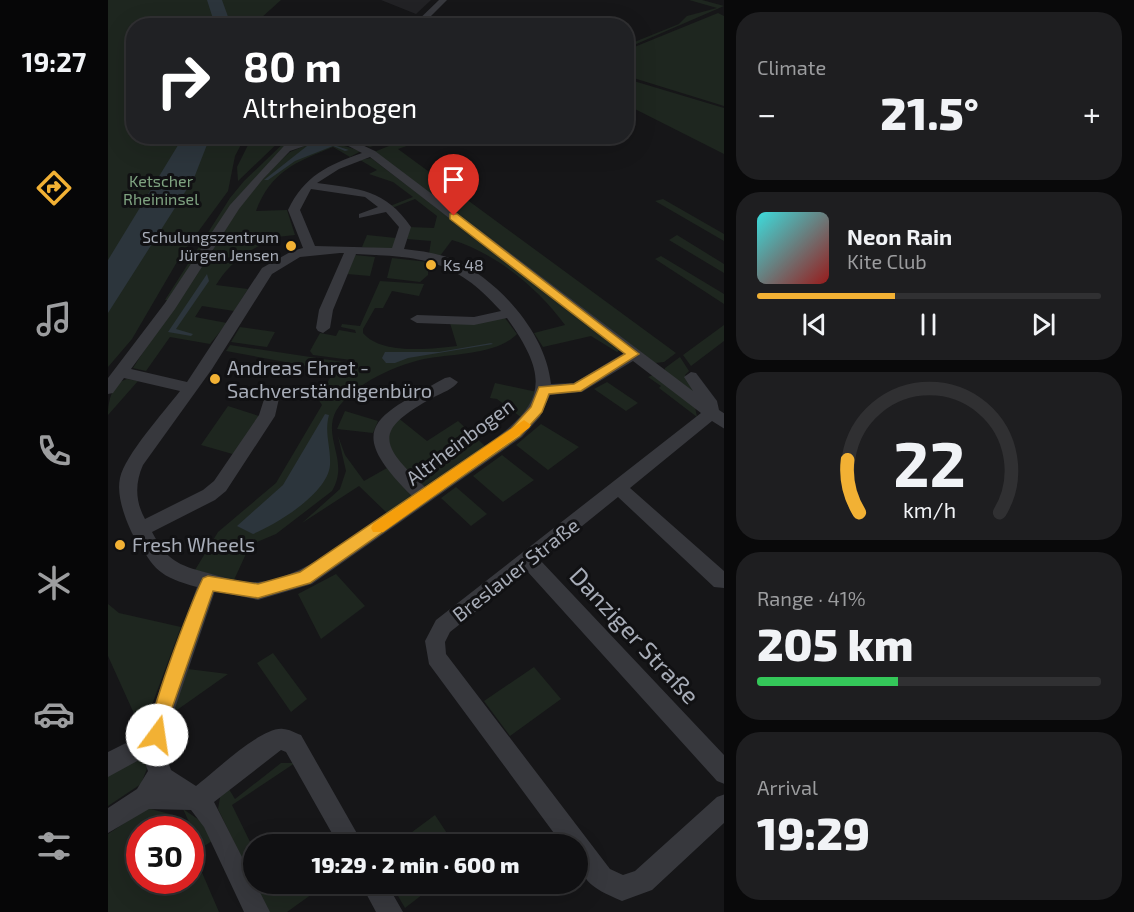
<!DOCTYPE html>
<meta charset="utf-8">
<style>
:root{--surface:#101012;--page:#1e1e20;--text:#f1f3f6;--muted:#9c9d9f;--line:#303032;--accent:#f2b134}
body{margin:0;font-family:"Exo 2",sans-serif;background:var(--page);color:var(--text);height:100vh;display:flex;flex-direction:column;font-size:22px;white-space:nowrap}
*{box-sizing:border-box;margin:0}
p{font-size:20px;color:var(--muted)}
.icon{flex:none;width:33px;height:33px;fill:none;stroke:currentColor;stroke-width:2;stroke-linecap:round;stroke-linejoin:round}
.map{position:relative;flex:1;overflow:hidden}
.sheet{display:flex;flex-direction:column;gap:12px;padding:12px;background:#09090a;width:410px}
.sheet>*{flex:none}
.banner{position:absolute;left:18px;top:18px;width:508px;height:126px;border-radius:24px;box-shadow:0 6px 24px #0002,0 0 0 2px var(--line);background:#202124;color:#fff;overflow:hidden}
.speed{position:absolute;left:18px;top:816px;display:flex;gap:12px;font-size:30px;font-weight:700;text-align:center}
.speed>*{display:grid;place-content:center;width:78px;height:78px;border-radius:50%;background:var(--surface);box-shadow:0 6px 24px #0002,0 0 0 2px var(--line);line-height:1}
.speed .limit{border:9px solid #d22;background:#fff;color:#111}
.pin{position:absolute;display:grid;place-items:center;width:51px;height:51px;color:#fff;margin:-62px -26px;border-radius:50% 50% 50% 0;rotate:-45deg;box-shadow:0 0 6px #0007}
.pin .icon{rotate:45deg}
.me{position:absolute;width:66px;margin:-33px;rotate:14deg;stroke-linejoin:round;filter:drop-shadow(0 0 4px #0008)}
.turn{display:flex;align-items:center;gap:21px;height:126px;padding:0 18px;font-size:27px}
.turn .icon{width:78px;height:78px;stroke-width:2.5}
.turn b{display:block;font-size:42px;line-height:51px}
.big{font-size:45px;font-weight:800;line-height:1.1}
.sheet .tile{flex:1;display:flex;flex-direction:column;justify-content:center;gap:9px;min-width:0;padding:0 21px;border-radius:24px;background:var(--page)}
.sheet .dial{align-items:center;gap:0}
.dial svg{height:156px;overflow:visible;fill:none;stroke:var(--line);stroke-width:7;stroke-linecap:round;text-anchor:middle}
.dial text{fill:var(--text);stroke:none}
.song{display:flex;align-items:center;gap:18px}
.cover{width:72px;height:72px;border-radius:9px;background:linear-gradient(135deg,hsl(180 70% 55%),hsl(0 70% 35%))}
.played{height:6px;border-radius:3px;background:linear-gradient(90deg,var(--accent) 40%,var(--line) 40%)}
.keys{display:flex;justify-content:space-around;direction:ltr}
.heat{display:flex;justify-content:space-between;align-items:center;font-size:33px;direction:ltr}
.charge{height:9px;border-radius:4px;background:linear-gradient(90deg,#34c759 41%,var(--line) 0)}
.trip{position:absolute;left:135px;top:834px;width:345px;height:60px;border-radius:30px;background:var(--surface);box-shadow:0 6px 24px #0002,0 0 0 2px var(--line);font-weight:800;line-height:60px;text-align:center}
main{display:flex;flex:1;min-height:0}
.menu{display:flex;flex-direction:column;width:108px;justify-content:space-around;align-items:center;background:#060607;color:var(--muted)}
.menu .icon{width:42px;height:42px}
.menu .on{color:var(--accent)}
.menu b{font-size:27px;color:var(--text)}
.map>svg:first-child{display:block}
.built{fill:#222225}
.green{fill:#1e261f}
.water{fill:#2c353c}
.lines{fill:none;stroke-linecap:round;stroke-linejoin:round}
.minor{fill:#37383d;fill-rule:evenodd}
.route{fill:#f2b134;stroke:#9d7322;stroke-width:1.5}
.slow{fill:#f59e0b}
.poi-dot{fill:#f2b134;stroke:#111113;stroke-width:2}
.labels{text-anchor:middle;stroke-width:6;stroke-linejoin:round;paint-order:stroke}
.far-park-label{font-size:16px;fill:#7fa381;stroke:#111113}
.far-poi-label{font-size:16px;fill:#a8adb8;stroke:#111113;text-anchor:end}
.poi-label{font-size:20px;fill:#a8adb8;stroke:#111113;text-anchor:start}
.street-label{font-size:20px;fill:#a8adb8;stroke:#111113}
.near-street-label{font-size:24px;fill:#a8adb8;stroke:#111113}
</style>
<main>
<nav class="menu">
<b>19:27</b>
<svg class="icon on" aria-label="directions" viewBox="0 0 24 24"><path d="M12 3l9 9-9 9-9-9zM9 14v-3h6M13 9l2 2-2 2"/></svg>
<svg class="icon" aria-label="music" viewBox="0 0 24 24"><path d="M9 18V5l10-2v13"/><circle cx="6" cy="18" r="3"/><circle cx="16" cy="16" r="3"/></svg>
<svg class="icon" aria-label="phone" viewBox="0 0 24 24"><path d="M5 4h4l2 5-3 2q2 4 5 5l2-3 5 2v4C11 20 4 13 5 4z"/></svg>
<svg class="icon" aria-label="climate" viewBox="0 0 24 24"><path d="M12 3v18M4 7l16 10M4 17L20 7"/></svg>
<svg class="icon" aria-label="car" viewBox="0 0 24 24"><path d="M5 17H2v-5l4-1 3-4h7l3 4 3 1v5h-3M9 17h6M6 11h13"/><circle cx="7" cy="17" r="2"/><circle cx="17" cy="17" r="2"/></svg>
<svg class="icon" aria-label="filters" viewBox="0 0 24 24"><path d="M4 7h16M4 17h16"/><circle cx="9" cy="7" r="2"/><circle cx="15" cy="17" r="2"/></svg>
</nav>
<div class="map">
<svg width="617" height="912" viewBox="0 0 617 912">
<rect width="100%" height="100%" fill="#161618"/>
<path class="built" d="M273,0H323L308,14Z"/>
<path class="green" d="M0,0H173L153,18L151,25L26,26V136L137,137L127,156L120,191L73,255L24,339L0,367Z
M581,0H594L616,6L519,48V45L571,24L579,16L609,8Z
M610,13L616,16V106L519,76V50Z
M519,79L616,108V154L519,105Z
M144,137H176L130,181L129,167Z
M182,137H186L129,198L62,300H57L122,198L136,181Z
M230,137H293L262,147Z
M303,137H325L290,149L568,353L556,362L547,363L266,152Z
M208,141L223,142L253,151L242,157L225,147C188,162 163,171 148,211L179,210L187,235L150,239L151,246C132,256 120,266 108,285L140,289L126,311L94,306L87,317L119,323L102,344L62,337L38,371L25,368L106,241L156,175L182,152Z
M263,158L514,349L509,352L483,336L435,347L426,333L457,325C431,289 388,253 344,240L332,256L321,254L323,241L299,239L301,227L326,228L329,216L307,199L284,208L282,206L305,197L285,182L261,174L269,170L252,160Z
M555,199L616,234V241L547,201Z
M259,235L288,238L285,250L254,247Z
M569,235L616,264V273L561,240Z
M247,255L267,257L262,276L239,274Z
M553,256L616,294V304L547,259Z
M284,258L320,262V275L312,282L279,278Z
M272,281L316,284L311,296L284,291L275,308H267L255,329V333C273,355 323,349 349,346L342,323L397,318L409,334C390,354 348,354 322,358C291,363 244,384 228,411C214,438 242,461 224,491L168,534L142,545L126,580L87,570L110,532L168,483L214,405L210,399L226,371L118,351L122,345L242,363L243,360L205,355L202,351L212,333L228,336L231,330L248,333L247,330L233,327L234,324L252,326Z
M616,325V341L583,366L575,355Z
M132,327L167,332L159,347L123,342Z
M572,357L581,371L577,375L593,397L557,372V368Z
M545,375L587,407L589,417L551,388L553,386L540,377Z
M19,379L30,381L0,415C0,401 4,383 19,379Z
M499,382L530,403L518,411L486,389Z
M387,383L429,392L414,418L389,399L382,398Z
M120,406L154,417L128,455L93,445Z
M237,411L270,421L265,433L229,429Z
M289,417L319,441L350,421L377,446L314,488L288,466L278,432Z
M433,424L471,447L440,470L408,445Z
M230,436L237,455L256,481L279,468L305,495L279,513L251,486L194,523L232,489L238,471Z
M394,455L426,480L395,502L365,476Z
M348,487L379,514L363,526L333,498Z
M228,574L257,606L213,639L190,594Z
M0,604L11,613L73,627L42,710L28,718L0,656Z
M165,653L199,699L183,712L149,663Z
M426,667L453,699L402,736L376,701Z
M80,669L120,674L69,710L66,708Z
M30,758L40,766L33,784L0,806V776Z
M173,763H187L124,805L145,848V882L110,809L113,792L119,786L127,799Z
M39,808L69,816L75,829L32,830V880H82L83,847L111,912H0V834Z
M75,809L94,822L104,841L93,848Z
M327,815L346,844H288Z
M146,884H218L179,912H160Z
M283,884H328L297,908Z"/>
<path class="water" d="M99,0H114L123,25H107Z
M75,137H102L86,178L0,313V260Z
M219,143L241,150L237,151L225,146L187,161L160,180H156L199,146Z
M99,274L101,281L68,329L85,334L83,336L60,332Z
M383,343L385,344L300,358L287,363H278L274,358L277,352H331Z
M217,414L221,415C216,433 223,447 222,465C220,493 169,524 145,534L129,526L175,485Z"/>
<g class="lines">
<path class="minor" d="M331,0H339L313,26H304Z
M185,136H196L191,142L209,136L220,138L182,151L155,179L131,209L67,309L23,369L79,382L154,268L184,251L195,248L180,210C196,176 220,165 254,153L221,136H235L267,151L585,391L576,377L583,372L588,373L609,401L611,410L617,414V429L604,421L522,488L617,572V588L606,587L510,497L432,560L617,756V784L609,781L419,571L342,632L337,642L338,654L502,869L515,875L527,871L609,797L617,794V822L544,890L514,901C482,887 470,881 470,844H454L321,664L317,641L328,620L593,413L525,361L474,392L442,395L432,417L414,437L204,584L150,600L107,591L66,711L57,753L63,770L88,786C105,773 154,726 175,729C181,729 187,733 193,735L255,844H230L178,752L173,750L106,802L162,912H136L96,827L83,810L41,809L0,833V808L29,789L40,771L36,760H31L0,777V752L24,740L38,739L44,711L89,587C52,577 45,570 28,536L25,535C18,521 8,496 12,478C17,455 56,412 72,391L16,378L5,393L0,394V378L57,303L122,205ZM262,157L516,353L466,383L443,384C438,334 392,281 346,260C331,253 312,251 296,249L303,227C277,189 251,189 209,183L231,169ZM203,189L257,197L270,207L251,214V218L278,212L291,227L284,248L207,246L192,210ZM232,253H236L211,310L208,328L210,331L215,333L222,328L225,310L248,254C313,257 346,258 393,311L366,317L309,315L302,319L309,323L366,325L399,318C442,378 438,404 378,445C357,459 337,473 317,487C270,443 266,430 326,397C334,393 345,389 350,382L342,377L337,378C268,417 234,427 304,496C265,522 195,581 149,582C133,583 115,577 100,573C69,565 59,560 44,532L107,500L118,491L167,416L172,394L164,389L159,390L151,415L106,481L95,490L37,519C27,501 27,483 35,465L104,369L164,274L192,257Z
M253,884H279L295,912H268Z"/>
</g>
<path class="route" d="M342,214H349L531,354L473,391L441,394L434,412L412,436L202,583L150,598L105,591L63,711L55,741L49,744L42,741C35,725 84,601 95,578L100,576L150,584L192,572L403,429L423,407L431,387L466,384L517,354L342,219Z"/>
<path class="slow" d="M416,420L423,425L421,428L275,532H265L263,528L265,524Z"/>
<g class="poi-dot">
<circle cx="183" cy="246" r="6"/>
<circle cx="323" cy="265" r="6"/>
<circle cx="107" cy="379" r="6"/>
<circle cx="12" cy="545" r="6"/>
</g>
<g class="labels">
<g class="far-park-label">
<text x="53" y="187">Ketscher<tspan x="53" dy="18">Rheininsel</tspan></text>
</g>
<g class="far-poi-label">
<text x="171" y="243">Schulungszentrum<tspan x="171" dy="18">Jürgen Jensen</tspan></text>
<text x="335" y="271" text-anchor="start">Ks 48</text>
</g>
<g class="poi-label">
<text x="119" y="375">Andreas Ehret -<tspan x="119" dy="23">Sachverständigenbüro</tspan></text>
<text x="24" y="552">Fresh Wheels</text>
</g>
<g class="street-label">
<text transform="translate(352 442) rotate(-37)" y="7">Altrheinbogen</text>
<text transform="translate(408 570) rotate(-38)" y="7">Breslauer Straße</text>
</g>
<g class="near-street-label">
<text transform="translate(526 636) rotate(47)" y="8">Danziger Straße</text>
</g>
</g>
</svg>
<div class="speed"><div class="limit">30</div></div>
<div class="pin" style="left:346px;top:216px;background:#d93025"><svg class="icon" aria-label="arrive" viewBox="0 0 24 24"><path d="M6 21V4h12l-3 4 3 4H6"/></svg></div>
<svg class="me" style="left:49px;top:735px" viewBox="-20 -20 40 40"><circle r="19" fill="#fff"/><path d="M0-13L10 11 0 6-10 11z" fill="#f2b134"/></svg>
<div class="trip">19:29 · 2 min · 600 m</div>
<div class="banner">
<div class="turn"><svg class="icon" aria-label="right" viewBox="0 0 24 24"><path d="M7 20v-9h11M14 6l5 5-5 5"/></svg><div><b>80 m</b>Altrheinbogen</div></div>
</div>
</div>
<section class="sheet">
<div class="tile"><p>Climate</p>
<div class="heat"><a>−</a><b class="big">21.5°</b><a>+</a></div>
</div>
<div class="tile">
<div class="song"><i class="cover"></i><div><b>Neon Rain</b><p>Kite Club</p></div></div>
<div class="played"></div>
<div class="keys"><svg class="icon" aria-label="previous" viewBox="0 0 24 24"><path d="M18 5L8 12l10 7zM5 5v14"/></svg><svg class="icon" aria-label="pause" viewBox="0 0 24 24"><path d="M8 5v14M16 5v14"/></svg><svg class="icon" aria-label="next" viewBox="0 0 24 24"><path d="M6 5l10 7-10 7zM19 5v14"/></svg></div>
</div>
<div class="tile dial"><svg viewBox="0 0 100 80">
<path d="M14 69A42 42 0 1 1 86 69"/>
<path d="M14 69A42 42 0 0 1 8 42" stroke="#f2b134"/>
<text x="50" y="56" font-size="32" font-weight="700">22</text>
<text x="50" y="72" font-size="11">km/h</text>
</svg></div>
<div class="tile"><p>Range · 41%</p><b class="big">205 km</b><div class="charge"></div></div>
<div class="tile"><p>Arrival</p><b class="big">19:29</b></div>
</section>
</main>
